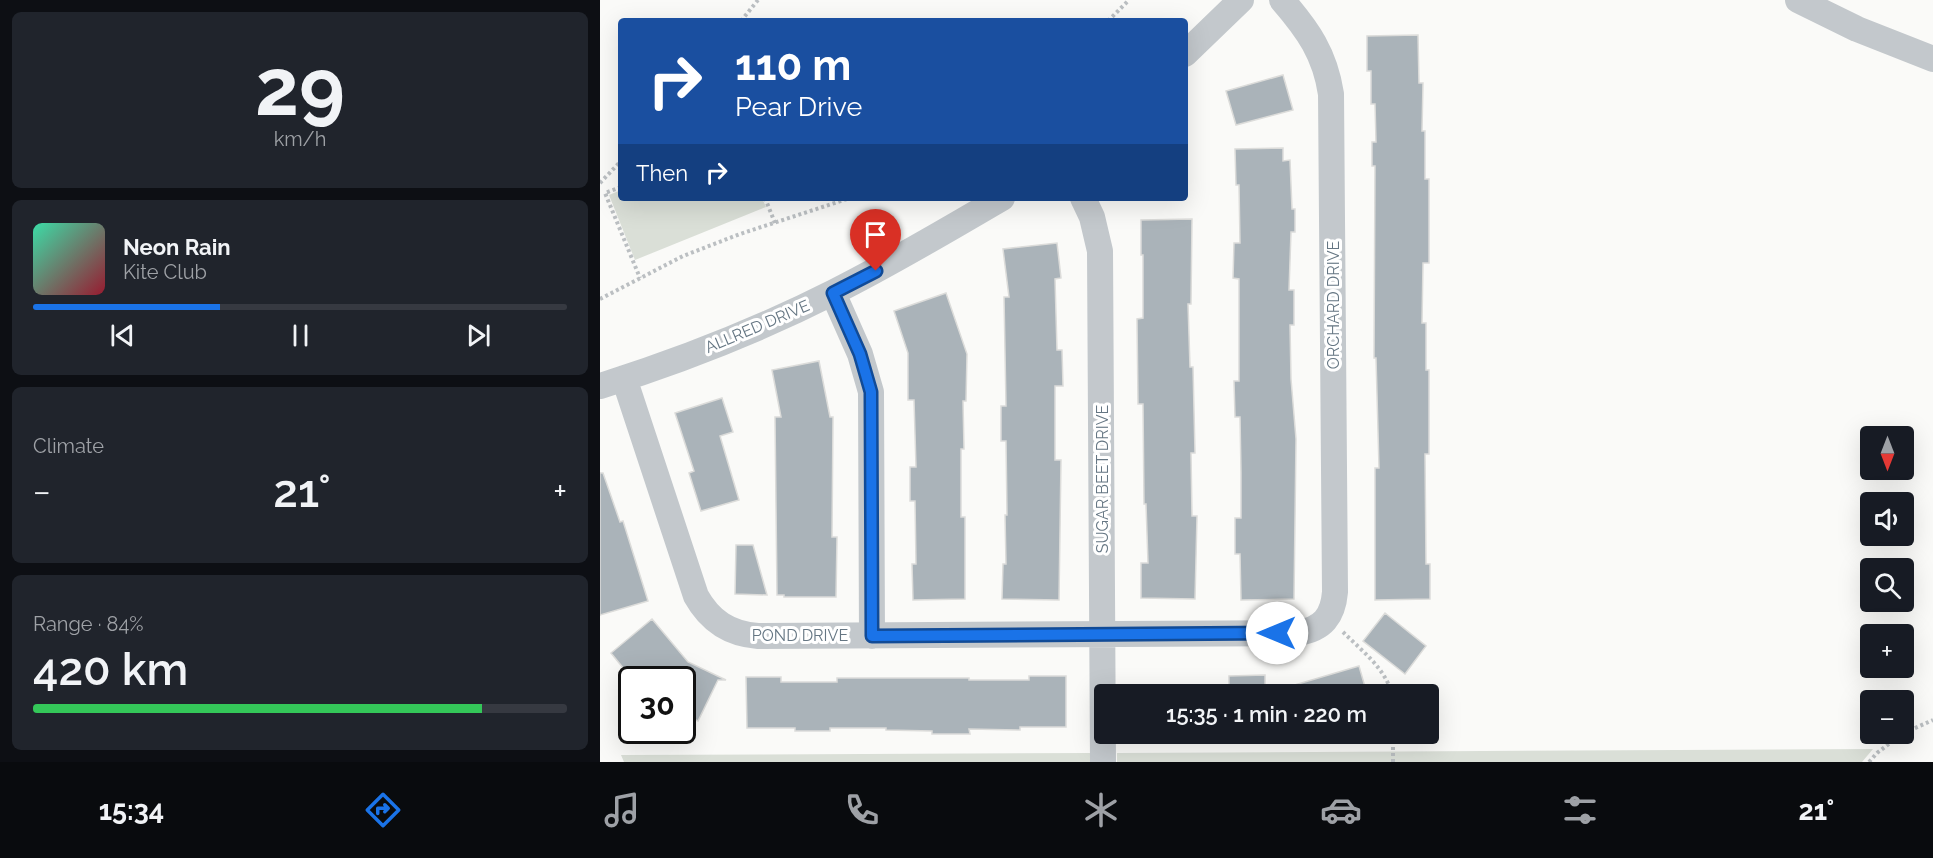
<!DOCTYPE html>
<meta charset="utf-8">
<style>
:root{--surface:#171b24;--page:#20242c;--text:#f1f3f6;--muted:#9ea1a6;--line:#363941;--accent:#1a73e8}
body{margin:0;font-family:Raleway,sans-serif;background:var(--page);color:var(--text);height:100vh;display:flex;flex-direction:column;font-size:22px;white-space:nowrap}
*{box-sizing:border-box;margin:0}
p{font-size:20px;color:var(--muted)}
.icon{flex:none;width:33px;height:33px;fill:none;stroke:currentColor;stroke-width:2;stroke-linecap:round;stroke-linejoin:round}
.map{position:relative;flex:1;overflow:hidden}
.drawer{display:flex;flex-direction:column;gap:12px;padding:12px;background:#0d0f14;width:600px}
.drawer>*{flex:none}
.hud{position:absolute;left:18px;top:18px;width:570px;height:183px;border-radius:6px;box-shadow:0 6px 24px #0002;background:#1a4fa0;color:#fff;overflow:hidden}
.needle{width:39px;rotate:180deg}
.tools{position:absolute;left:1260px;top:426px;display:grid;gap:12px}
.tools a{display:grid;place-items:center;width:54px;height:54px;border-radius:6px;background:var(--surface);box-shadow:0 6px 24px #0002;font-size:30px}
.speed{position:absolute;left:18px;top:666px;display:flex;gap:12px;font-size:30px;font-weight:700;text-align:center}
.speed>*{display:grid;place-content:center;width:78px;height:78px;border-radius:50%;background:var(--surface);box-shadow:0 6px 24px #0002;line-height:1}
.speed .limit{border:3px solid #111;border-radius:9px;background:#fff;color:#111}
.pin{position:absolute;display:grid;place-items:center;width:51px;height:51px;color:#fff;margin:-62px -26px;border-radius:50% 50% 50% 0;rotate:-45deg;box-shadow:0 0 6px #0007}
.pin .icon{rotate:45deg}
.me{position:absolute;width:66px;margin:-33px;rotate:270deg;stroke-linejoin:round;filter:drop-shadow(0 0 4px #0008)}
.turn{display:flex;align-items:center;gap:21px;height:126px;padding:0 18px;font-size:27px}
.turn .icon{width:78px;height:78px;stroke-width:2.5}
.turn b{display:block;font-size:42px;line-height:51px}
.then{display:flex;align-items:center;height:57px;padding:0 18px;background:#0003;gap:12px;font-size:22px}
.big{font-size:45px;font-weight:600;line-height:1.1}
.drawer .tile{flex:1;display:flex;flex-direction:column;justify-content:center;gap:9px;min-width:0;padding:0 21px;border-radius:9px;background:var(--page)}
.drawer .dial{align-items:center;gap:0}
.dial b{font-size:78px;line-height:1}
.song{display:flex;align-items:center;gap:18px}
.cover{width:72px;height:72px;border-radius:9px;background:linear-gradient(135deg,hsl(160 70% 55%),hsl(350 70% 35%))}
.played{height:6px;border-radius:3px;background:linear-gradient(90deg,var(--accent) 35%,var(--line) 35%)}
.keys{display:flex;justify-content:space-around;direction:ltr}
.heat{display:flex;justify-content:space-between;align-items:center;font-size:33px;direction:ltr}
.charge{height:9px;border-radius:4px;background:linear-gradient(90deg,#34c759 84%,var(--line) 0)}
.trip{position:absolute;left:494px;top:684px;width:345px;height:60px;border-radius:6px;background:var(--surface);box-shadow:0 6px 24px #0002;font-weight:600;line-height:60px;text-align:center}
.tabs{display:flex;height:96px;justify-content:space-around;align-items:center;background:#090b0e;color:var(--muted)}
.tabs .icon{width:42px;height:42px}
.tabs .active{color:var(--accent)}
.tabs b{font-size:27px;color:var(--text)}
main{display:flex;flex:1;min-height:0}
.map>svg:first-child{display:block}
.green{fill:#dadfd7}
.building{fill:#aab3b9;stroke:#dcdcda;stroke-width:1.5}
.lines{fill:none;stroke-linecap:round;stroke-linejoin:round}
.path{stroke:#bbbfc2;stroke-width:4;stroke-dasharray:3 3;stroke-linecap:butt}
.minor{stroke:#c3c8cc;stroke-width:26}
.route-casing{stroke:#114b97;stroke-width:15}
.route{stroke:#1a73e8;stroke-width:10}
.labels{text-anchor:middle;stroke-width:6;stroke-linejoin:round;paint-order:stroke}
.street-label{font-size:16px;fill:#657683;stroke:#fff}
</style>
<main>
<section class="drawer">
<div class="tile dial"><b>29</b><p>km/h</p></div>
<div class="tile">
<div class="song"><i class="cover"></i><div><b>Neon Rain</b><p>Kite Club</p></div></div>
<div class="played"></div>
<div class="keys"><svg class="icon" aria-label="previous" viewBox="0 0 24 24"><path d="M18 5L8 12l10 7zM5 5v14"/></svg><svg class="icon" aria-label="pause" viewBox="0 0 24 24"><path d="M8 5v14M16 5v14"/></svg><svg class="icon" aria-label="next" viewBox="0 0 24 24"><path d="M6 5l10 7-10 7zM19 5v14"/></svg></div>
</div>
<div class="tile"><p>Climate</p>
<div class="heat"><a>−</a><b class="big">21°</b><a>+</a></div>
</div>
<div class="tile"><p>Range · 84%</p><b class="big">420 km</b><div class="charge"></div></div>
</section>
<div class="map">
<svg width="1333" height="762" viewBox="0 0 1333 762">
<rect width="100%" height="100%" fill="#fafaf8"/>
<path class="green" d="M21,190V198H162L166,207L35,260L9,195Z
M1273,749L1262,762H517V753Z
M490,753V762H24L21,755Z"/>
<path class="building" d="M818,35L819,83H823L822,131H825V179H829V263H823L822,323H826V370H829V454H825L826,564H830V599L775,600V468H779L776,358H774L775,166H772V142H776L775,104H771V71H767V36Z
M683,75L693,110L636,125L626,91Z
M683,148V161L690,160L692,209H695V232H691L689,290H694V325H690L691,379L696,439L694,599L641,600L640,554H635V518H641V473L640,417H635L634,381H639V279L633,278L634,243H640L639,185H636L635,149Z
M592,219L591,304H588L590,367H593L595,453H591L592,516H597L595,599L541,598V563H548L546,504H544L543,404H538L537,319L543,318V255H541V220Z
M457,243L461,278L455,279L457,350H462L463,386H455V460H461L459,600L402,599L403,564H406L405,515H407L406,441H401V406H406L404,297H409L403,249Z
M346,293L367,354L366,401H363L364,449H361V517H365V599L313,600L312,564H316L315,501H310V467H316L314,400H308V353L294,311Z
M219,361L230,417H233L232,537H237L236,597H184V595H177L175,417H181L172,370Z
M122,398L133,432L120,436L139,500L101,511L89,473L94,471L75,413Z
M0,473H3L20,522L23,521L48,601L0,615Z
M136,545H153L167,595L135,594Z
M785,613L826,646L805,674L763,641Z
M52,619L88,662L126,680H118L98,721L82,714V680H33L11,653Z
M759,666L767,694H681V689Z
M665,675V694H629V676Z
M429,676H466V727H420V730L369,729L370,734H332V731L286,730V728H230V731H195V728H147L146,677H181V682H237V678H369V680H429Z"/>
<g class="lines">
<path class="path" d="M141,21L158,0
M508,21L529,0
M0,183L21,161
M21,187L5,193L40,278
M165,198L175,223
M0,299L83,256L140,234L250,198
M743,632C762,651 785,668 792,694
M1304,733L1333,720
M793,762V734
M1269,762L1277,753L1302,734"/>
<path class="minor" d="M1198,0L1257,29L1333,59
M585,54L641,0
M483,198L492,217L500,251L503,762
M233,293L260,354L271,392L272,636
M24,378L96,596C110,621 129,634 158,636L698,633C723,629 733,616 735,592L731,94C725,54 708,30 682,0
M0,386C80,361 159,330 234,292C292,263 347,230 402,198"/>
</g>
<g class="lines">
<defs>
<path id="route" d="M276,271L233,293L260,354L271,392L272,636L677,633"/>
</defs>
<use href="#route" class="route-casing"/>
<use href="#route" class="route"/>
</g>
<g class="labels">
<g class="street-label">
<text transform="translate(733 305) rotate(-90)" y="6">ORCHARD DRIVE</text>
<text transform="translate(157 326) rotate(-23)" y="6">ALLRED DRIVE</text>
<text transform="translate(502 479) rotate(-90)" y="6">SUGAR BEET DRIVE</text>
<text x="200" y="641">POND DRIVE</text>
</g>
</g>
</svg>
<div class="tools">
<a><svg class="needle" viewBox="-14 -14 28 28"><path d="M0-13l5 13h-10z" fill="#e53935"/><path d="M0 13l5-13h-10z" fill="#9ea1a6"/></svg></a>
<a><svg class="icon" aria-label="sound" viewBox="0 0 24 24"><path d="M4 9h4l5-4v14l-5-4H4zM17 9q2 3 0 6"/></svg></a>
<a><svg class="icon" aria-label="search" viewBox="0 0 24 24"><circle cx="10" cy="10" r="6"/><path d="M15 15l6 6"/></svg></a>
<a>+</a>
<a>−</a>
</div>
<div class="speed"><div class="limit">30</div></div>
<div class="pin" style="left:276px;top:271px;background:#d93025"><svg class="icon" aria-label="arrive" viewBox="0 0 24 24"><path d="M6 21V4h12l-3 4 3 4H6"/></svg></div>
<svg class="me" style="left:677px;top:633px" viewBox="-20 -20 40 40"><circle r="19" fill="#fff"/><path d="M0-13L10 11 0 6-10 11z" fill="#1a73e8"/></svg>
<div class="trip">15:35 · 1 min · 220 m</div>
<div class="hud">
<div class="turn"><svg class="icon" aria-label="right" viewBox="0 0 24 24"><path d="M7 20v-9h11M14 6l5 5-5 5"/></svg><div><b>110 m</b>Pear Drive</div></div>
<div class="then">Then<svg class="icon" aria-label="right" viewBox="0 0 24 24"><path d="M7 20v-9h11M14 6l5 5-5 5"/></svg></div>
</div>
</div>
</main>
<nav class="tabs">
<b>15:34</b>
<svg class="icon active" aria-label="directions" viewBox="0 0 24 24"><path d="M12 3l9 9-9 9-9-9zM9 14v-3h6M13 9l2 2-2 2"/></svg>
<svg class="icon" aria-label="music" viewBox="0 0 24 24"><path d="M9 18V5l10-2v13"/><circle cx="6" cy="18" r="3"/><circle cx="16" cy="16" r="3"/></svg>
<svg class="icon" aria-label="phone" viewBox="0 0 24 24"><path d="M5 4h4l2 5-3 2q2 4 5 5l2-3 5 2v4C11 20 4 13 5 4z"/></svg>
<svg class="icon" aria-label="climate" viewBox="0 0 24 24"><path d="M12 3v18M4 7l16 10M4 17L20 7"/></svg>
<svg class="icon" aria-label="car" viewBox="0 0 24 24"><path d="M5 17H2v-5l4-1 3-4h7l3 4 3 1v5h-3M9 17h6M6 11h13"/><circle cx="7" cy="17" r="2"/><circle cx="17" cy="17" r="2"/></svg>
<svg class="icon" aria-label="filters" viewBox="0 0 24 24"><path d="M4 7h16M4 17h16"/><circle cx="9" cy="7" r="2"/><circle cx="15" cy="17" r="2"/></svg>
<b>21°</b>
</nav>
